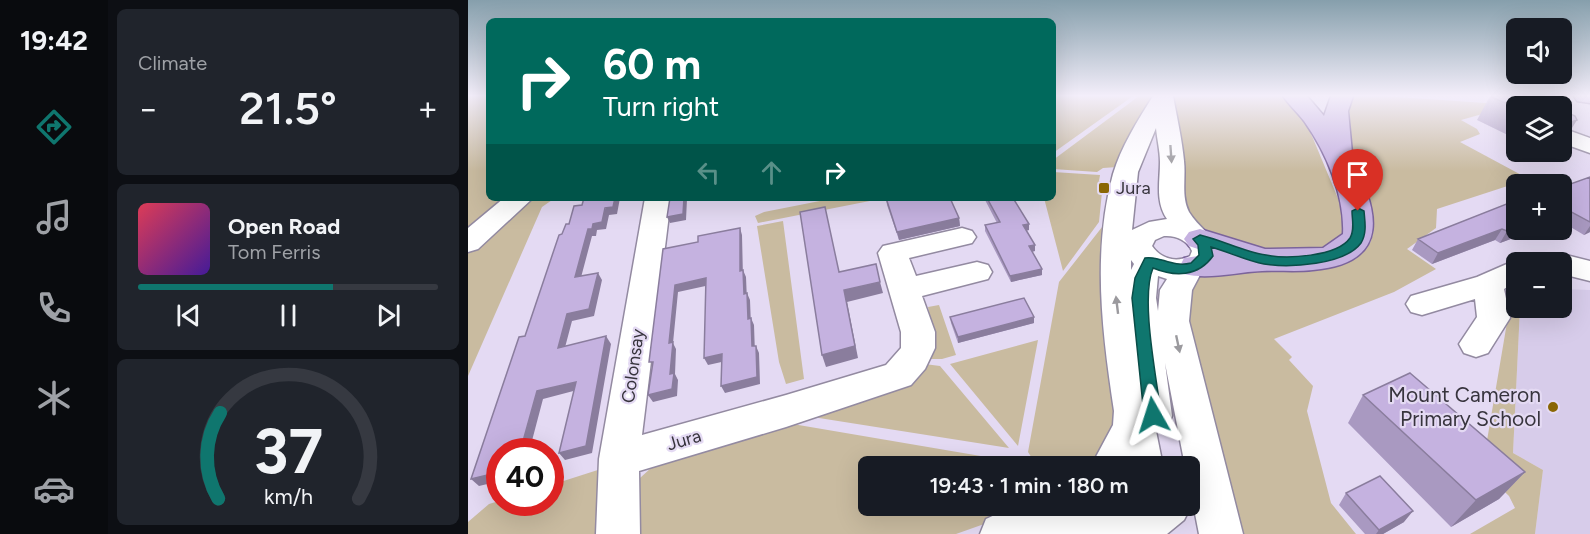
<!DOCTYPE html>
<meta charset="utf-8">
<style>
:root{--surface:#171b24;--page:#20242c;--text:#f1f3f6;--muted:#9ea1a6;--line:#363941;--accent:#0f766e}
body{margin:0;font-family:Figtree,sans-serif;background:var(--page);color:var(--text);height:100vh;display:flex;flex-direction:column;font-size:22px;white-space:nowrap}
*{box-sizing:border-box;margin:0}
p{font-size:20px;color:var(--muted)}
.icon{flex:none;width:33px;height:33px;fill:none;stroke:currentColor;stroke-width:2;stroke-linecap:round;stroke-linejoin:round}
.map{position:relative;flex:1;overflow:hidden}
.sheet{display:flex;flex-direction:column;gap:9px;padding:9px;background:#0d0f14;width:360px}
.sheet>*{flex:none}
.banner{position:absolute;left:18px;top:18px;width:570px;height:183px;border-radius:9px;box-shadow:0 6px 24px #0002;background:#00695c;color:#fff;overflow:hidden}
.tools{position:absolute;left:1038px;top:18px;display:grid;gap:12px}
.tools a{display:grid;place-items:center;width:66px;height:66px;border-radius:9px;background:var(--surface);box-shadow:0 6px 24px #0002;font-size:30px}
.speed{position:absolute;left:18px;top:438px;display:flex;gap:12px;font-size:30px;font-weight:700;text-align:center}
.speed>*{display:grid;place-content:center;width:78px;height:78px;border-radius:50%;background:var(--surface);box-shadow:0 6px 24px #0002;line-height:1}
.speed .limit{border:9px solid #d22;background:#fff;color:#111}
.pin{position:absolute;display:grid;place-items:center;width:51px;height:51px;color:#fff;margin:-62px -26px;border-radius:50% 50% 50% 0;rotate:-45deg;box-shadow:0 0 6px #0007}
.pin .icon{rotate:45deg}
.me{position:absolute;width:66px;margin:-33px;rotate:354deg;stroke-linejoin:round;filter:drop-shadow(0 0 4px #0008)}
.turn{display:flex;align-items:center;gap:21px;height:126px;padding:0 18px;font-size:27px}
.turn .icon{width:78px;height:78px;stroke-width:2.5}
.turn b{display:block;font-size:42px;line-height:51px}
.lanes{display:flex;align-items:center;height:57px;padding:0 18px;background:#0003;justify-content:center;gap:30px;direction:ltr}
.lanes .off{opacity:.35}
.big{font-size:45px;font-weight:600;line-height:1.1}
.sheet .widget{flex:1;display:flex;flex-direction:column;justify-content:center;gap:9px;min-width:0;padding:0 21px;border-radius:9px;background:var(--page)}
.sheet .dial{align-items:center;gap:0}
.dial svg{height:156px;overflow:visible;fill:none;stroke:var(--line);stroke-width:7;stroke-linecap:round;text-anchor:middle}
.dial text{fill:var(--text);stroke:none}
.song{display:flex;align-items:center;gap:18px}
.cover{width:72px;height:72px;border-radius:9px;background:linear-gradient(135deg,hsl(350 70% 55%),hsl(260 70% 35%))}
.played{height:6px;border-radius:3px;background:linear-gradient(90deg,var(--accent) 65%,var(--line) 65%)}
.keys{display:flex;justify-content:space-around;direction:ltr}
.heat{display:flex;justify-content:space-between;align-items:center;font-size:33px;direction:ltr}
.trip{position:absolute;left:390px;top:456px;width:342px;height:60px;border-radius:9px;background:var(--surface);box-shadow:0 6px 24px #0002;font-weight:600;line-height:60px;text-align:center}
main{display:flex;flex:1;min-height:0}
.menu{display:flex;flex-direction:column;width:108px;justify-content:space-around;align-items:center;background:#090b0e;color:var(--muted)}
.menu .icon{width:42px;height:42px}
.menu .on{color:var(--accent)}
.menu b{font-size:27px;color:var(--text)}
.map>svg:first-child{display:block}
.built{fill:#d7ccea}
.green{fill:#c9bba0}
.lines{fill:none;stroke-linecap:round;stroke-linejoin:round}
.minor-casing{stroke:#938aa1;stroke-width:3}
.major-casing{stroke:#7b649b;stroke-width:3}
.minor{fill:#fff;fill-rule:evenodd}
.major{fill:#c6b2e1;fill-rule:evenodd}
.wall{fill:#a999c1}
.shaded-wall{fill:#8a7d9d}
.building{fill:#c5b2e0;stroke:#8a7d9d;stroke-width:1.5}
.oneway{fill:#9b9a9e}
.route{fill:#0f766e;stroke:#0a4d48;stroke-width:1.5}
.poi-dot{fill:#8a6604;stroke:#e4daf3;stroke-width:2}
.labels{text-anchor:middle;stroke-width:4.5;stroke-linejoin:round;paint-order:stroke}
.poi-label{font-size:18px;fill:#37343d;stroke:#e4daf3;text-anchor:start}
.street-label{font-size:18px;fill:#37343d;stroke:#e4daf3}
.near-poi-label{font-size:21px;fill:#37343d;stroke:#e4daf3;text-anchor:end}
</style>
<main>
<nav class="menu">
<b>19:42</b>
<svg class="icon on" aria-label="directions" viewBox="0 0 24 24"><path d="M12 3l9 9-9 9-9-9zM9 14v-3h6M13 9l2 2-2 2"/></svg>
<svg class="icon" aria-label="music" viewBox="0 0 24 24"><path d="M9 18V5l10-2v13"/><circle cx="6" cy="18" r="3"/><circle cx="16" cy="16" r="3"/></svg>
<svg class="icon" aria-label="phone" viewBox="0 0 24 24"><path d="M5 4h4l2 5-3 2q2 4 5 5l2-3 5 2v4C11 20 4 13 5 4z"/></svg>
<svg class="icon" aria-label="climate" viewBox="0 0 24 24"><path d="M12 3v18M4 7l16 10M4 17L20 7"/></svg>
<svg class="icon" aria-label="car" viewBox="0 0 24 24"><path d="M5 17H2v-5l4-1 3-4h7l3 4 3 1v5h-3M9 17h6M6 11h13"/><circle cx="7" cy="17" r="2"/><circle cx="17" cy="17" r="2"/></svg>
</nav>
<section class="sheet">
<div class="widget"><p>Climate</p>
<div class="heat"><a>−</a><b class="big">21.5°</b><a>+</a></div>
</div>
<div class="widget">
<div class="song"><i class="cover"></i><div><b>Open Road</b><p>Tom Ferris</p></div></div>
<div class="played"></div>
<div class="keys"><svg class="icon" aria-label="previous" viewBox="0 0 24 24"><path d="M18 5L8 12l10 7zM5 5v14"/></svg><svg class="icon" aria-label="pause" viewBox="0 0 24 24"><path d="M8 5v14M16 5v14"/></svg><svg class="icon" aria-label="next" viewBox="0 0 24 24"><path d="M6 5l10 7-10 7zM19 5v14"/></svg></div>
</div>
<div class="widget dial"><svg viewBox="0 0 100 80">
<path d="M14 69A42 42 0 1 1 86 69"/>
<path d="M14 69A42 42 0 0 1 15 25" stroke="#0f766e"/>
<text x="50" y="56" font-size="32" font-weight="700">37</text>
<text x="50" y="72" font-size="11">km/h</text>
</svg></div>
</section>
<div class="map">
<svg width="1122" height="534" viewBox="0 0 1122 534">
<rect width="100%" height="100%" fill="#e4daf3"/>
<path class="built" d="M1094,289L1122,290V534H1067L1075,470L1045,453L1052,308H1094Z"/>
<path class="green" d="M0,96H21V198H87L74,207L0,376Z
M585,96H665L585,153Z
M671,96H683L649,167L635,168L629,172L585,169V160Z
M705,96H820L839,124L879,220L875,235L861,247L838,254L810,255L736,231L718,213Z
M882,96C941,96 1000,103 1060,105L1032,109L993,120L1009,129L1012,134L992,142L1061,179L969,209L968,228L939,249L968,269L926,292L806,339L824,357L821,360L845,386L839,411L863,503L888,534H773L715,303C717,297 719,287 723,282C743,258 816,276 846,271C857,270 870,265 881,260C899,251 904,246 906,226L874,113Z
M585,172L632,175L631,181L635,182L631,222L595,271L576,198H585Z
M367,198H417L290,223L287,216L296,212Z
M315,221L336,379L318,384L311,362L289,226Z
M638,222L651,433L643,454L631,466H569L560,452L591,282Z
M1048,288V308H1052L1045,453L1075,470L1067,534H1002L1047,508L1041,496L1014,470L1044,293Z
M471,305L488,355L474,359H460L465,339L460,307Z
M570,340L550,446L482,364Z
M449,363L472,366L541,448L332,415Z
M307,421L548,462L551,466H400V506H567L488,534H165L164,495L172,478L194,458Z
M136,468L128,534H0V522L21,504L31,501L82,502L83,485Z"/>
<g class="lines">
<defs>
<path id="minor" d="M685,96H705C709,118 714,139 716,161C718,178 713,196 721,212C730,227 745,235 754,251L745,269L732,275L724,290L721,321L775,534H731L722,488V466H717L697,363L704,416L699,427L688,431L695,466H623L645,425L646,411C634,332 624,252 645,174C653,147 670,120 685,96ZM688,128C689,139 692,151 692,162C692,182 687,201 699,219L681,222L664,230L670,172ZM696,236C708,235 720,241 724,251L722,256C708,263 693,259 684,246L687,240ZM663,260L666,264L663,270ZM690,276L699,279L692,290L690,311L688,298Z
M1094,128L1122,138V153L1094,143Z
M36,198H65L10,249L0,252V228Z
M177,198H203L174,435L318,395L418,365L433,348V332L410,253L415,246L494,228L504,231L508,237L504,243L441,258L448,276L509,262L520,265L524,272L520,279L454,296L467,332V348L457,369L443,385L318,427L171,471L172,534H128L131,459Z
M1094,254L1122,261V281L1094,274V262H1080L1083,257Z
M1048,260L1057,262H1048V282L1036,289L1042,318L1020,353L1008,357L996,353L991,344L1009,317L1007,299L954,315L943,312L938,304L943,296L1009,277Z
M722,504L723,506L716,520L699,534H512L518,519L546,506H722Z"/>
<path id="major" d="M815,96H839L856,116L863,96H885L880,111L884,153L882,156C911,209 925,263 845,270C828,272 811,270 794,271C769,272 741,280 716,274L712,266L716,258L745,254L721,246L716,239L721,232L732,229L797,249L855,248L875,234C877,196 858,152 836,121C829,112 821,105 815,96Z
M1106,96H1122V103L1109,101Z"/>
</defs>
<use href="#minor" class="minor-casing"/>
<use href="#major" class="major-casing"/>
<use href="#minor" class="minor"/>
<use href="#major" class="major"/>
</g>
<path class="wall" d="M1022,96L1048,106V139L1009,120Z
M1122,177V232L1116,235L1094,222V187Z
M418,198L491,218L492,226L431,240L419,205Z
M516,198H545L561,230L558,231L567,251L564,252L574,269V275L543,282L517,231V225L529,223Z
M1041,203L1048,230H1067L1032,243L1027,240L964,264L944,250L950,239Z
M482,317L566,323L490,343L483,323Z
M895,395L1057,472L1031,499L983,527L880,423Z
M878,493L936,522L915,534H897L871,505Z"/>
<path class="shaded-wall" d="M1109,120L1094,144V125Z
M147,198H152L149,214L141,215L138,229L129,230L128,236H124L111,285L107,277L120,229Z
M216,198H218L219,199L218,220L202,223L199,217Z
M491,218L492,226L431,240L429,232Z
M561,224V230L555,231V225Z
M1122,226V232L1116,235Z
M272,228L274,235L275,278L272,271Z
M1048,228V230H1067L1032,243L1039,231Z
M1034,229L1027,240L964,264L970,253Z
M567,245V251L561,252V246Z
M574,269V275L543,282L542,276Z
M275,270L278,277L279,301L276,294Z
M130,273L134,280L126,316L104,321L95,355L90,348L99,314Z
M238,278L242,285L210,292L205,343L208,349L207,374L210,380L209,396L185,402L180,395L202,374L201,343L207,285Z
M412,282L415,293L379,302L390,358L358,367L354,355L376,290Z
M279,293L282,300L283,326L280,319Z
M566,317V323L490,343V337Z
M283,318L286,325L287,354L284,346Z
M138,336L143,344L124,453L97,460L91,453Z
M288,346L291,353L292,384L257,393L253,386Z
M254,354L258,361L240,365L236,358Z
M108,382L113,389L75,399L61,452H52L69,391Z
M32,472V481L11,486L3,479Z
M1057,472L1031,499L983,527L1008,500Z
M945,511L936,522L915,534H908L911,530Z"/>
<path class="building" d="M1022,96H1062L1086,106H1048V108Z
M1094,110L1107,116L1109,120L1094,125Z
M1122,177V222L1098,209L1094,211V187Z
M116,198H147L145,207L137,208L134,222L125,224L124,229H120L107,277L130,273L121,309L99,314L90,348L138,336L118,446L91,453L108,382L69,391L52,452H32V472L3,479L51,337L57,336L91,235L94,234L98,224H101L106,206L114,205Z
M202,198H216L215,214L199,217Z
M418,198H482L491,218L429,232Z
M519,198H545L561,224L555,225L567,245L561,246L574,269L542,276L517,225L532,222Z
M1041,203L1044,205L1048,203V228L1039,231L1034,229L970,253L950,239Z
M357,207L371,272L408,264L412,282L376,290L387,346L354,355L332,212Z
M272,228V271L275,270L276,294L279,293L280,319L283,318L284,346H288L289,377L253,386L254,354L236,358L238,278L207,285L201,343L205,342L202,374L206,373L204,389L180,395L185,362H181L195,249L230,242V236Z
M556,298L566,317L490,337L482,317Z
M942,373L1057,472L1008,500L895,395Z
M912,476L945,511L911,530L878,493Z"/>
<defs><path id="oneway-solid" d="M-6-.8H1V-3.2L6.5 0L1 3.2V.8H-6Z" transform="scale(1.5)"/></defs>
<g class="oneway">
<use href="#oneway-solid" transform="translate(703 154) rotate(86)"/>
<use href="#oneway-solid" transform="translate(649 305) rotate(-97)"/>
<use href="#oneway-solid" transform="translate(710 344) rotate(78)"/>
</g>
<linearGradient id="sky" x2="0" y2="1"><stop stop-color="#869fac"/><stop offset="0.56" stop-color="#f3eefa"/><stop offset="1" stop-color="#f3eefa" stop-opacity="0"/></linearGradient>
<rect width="1122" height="171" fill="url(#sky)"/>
<path class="route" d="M890,208L896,211C897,222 899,233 893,243C877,265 821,268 796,264C779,261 761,252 743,247L745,256C730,277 707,277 685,268C672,299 689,379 693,415L691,420L685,422L678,420L676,415L664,298L667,278L677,258C691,255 704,268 723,263L731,255L730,245L725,239L732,235C754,240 776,252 798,255C818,259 869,257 882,238C887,230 884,220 884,211Z"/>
<g class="poi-dot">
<rect x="630" y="182" width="12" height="12" rx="3"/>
<circle cx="1085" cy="407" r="6"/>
</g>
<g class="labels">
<g class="poi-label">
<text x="648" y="194">Jura</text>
</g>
<g class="street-label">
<text transform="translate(165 366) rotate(-82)" y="6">Colonsay</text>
<text transform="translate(216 440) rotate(-16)" y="6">Jura</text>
</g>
<g class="near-poi-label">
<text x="1073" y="402">Mount Cameron<tspan x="1073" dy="24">Primary School</tspan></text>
</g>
</g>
</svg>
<div class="tools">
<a><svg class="icon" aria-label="sound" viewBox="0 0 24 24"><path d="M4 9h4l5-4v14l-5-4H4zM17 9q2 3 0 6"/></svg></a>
<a><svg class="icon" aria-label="layers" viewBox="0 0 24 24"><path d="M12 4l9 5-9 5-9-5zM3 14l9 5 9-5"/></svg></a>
<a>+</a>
<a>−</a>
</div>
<div class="speed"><div class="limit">40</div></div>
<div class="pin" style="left:890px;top:211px;background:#d93025"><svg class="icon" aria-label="arrive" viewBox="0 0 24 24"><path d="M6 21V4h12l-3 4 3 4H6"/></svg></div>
<svg class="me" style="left:685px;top:415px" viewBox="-20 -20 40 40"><path d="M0-17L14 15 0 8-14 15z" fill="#0f766e" stroke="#fff" stroke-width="4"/></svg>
<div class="trip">19:43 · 1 min · 180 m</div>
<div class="banner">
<div class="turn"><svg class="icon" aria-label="right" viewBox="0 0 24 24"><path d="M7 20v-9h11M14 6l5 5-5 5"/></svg><div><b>60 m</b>Turn right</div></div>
<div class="lanes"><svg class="icon off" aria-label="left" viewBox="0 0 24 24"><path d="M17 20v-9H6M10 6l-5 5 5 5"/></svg><svg class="icon off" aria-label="ahead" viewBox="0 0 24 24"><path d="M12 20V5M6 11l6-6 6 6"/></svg><svg class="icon" aria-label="right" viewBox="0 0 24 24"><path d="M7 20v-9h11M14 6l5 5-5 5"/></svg></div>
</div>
</div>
</main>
